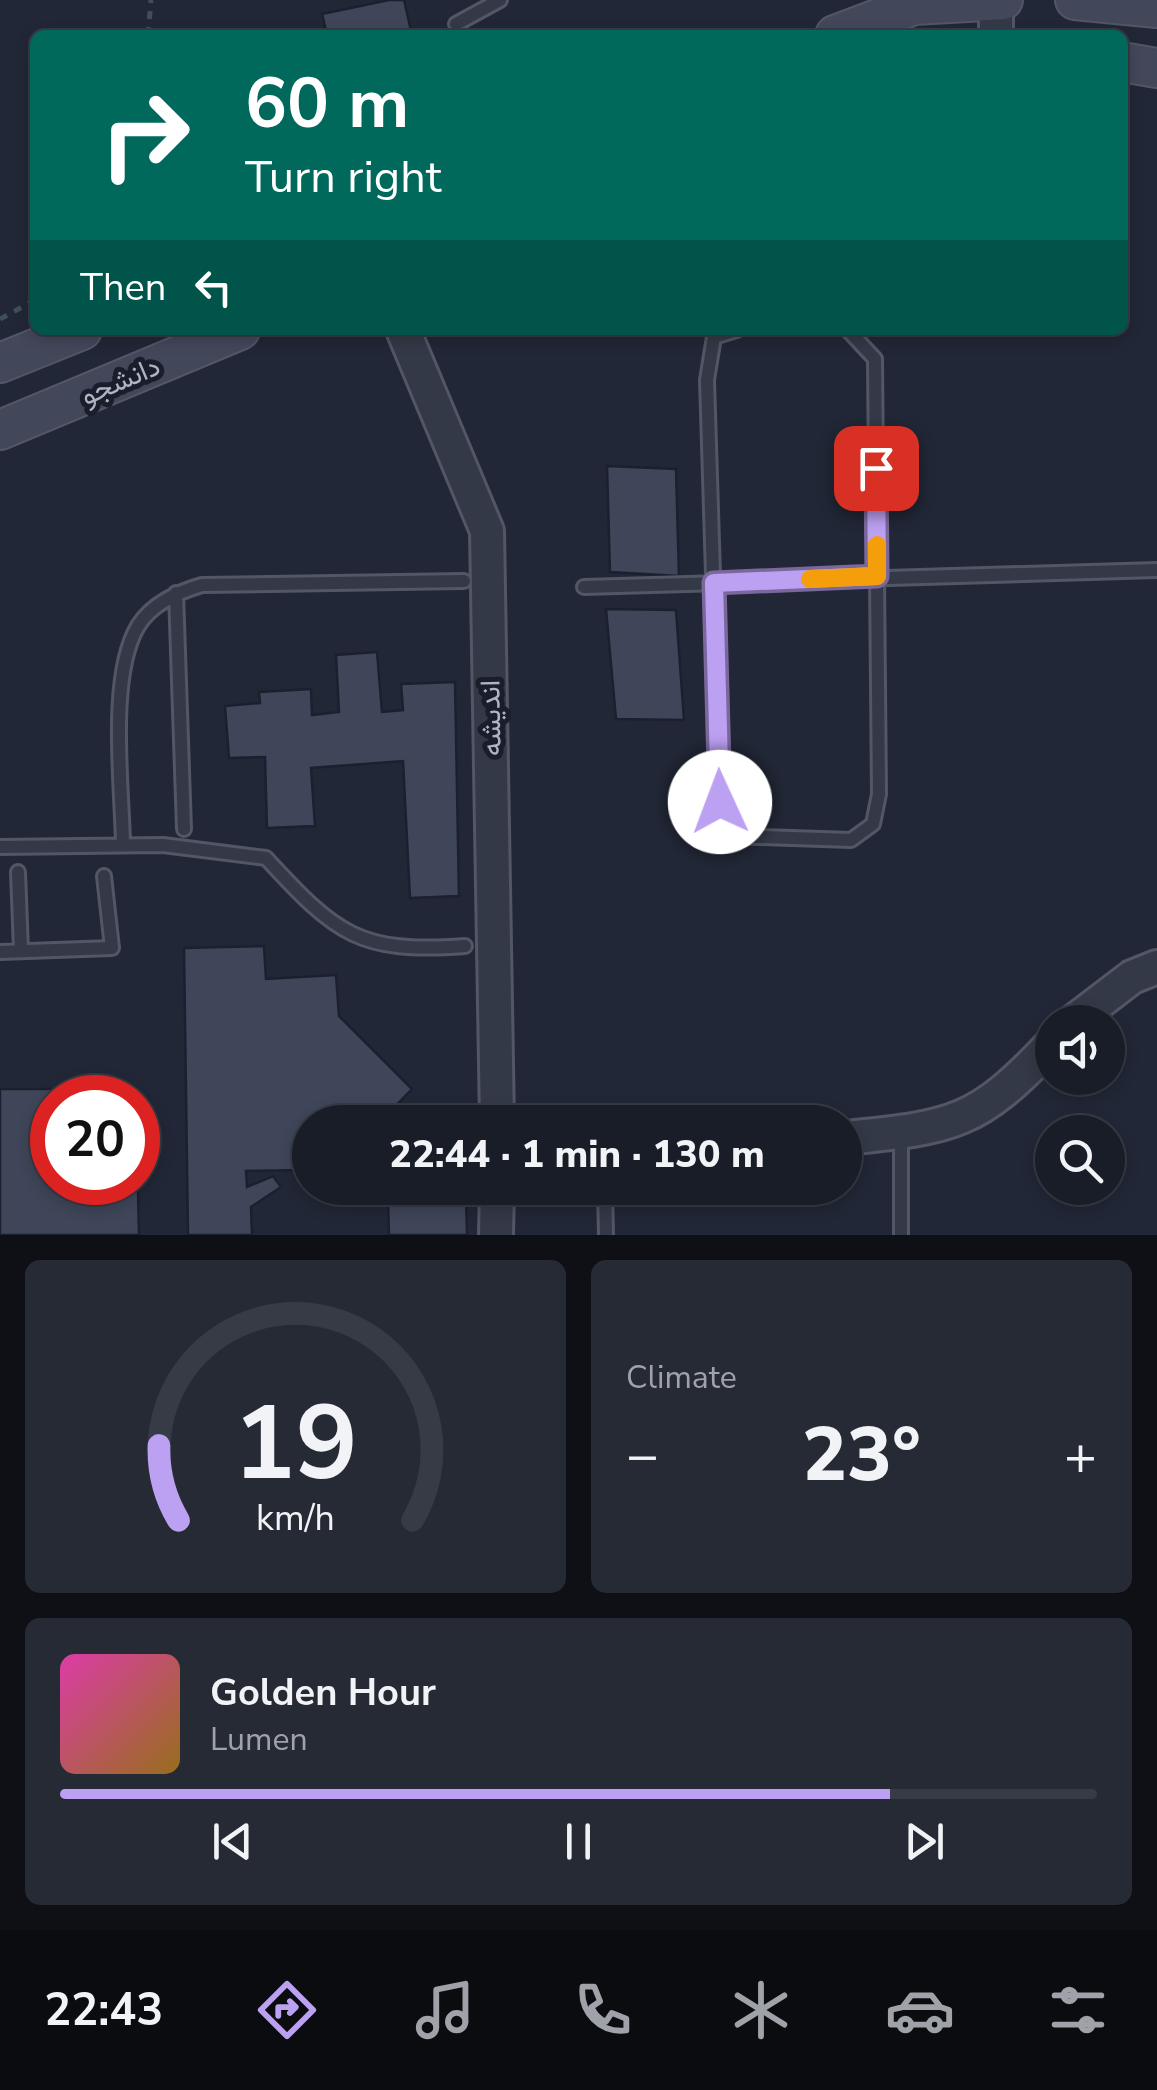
<!DOCTYPE html>
<meta charset="utf-8">
<style>
:root{--surface:#191d28;--page:#262a34;--text:#f1f3f6;--muted:#9fa2a8;--line:#373b45;--accent:#bca0f2}
body{margin:0;font-family:"Nunito Sans",Vazirmatn,sans-serif;background:var(--page);color:var(--text);height:100vh;display:flex;flex-direction:column;font-size:38px;white-space:nowrap}
*{box-sizing:border-box;margin:0}
p{font-size:32px;color:var(--muted)}
.icon{flex:none;width:55px;height:55px;fill:none;stroke:currentColor;stroke-width:2;stroke-linecap:round;stroke-linejoin:round}
.map{position:relative;height:1235px;overflow:hidden}
.panel{display:flex;flex-direction:column;gap:25px;padding:25px;background:#0e1016;flex:1}
.panel>*{flex:none}
.hud{position:absolute;left:30px;top:30px;width:1098px;height:305px;border-radius:15px;box-shadow:0 5px 15px #0003,0 0 0 2px var(--line);background:#00695c;color:#fff;overflow:hidden}
.tools{position:absolute;left:1035px;top:1005px;display:grid;gap:20px}
.tools a{display:grid;place-items:center;width:90px;height:90px;border-radius:50%;background:var(--surface);box-shadow:0 5px 15px #0003,0 0 0 2px var(--line);font-size:50px}
.speed{position:absolute;left:30px;top:1075px;display:flex;gap:20px;font-size:50px;font-weight:700;text-align:center}
.speed>*{display:grid;place-content:center;width:130px;height:130px;border-radius:50%;background:var(--surface);box-shadow:0 5px 15px #0003,0 0 0 2px var(--line);line-height:1}
.speed .limit{border:15px solid #d22;background:#fff;color:#111}
.pin{position:absolute;display:grid;place-items:center;width:85px;height:85px;color:#fff;margin:-42px;border-radius:20px;box-shadow:0 5px 15px #0006}
.me{position:absolute;width:110px;margin:-55px;rotate:358deg;stroke-linejoin:round;filter:drop-shadow(0 0 8px #0008)}
.turn{display:flex;align-items:center;gap:35px;height:210px;padding:0 50px;font-size:45px}
.turn .icon{width:130px;height:130px;stroke-width:2.5}
.turn b{display:block;font-size:70px;line-height:85px}
.then{display:flex;align-items:center;height:95px;padding:0 50px;background:#0003;gap:20px;font-size:38px}
.big{font-size:75px;font-weight:800;line-height:1.1}
.panel .card{flex:1;display:flex;flex-direction:column;justify-content:center;gap:15px;min-width:0;padding:0 35px;border-radius:15px;background:var(--page)}
.panel .dial{align-items:center;gap:0}
.dial svg{height:260px;overflow:visible;fill:none;stroke:var(--line);stroke-width:7;stroke-linecap:round;text-anchor:middle}
.dial text{fill:var(--text);stroke:none}
.song{display:flex;align-items:center;gap:30px}
.cover{width:120px;height:120px;border-radius:15px;background:linear-gradient(135deg,hsl(320 70% 55%),hsl(40 70% 35%))}
.played{height:10px;border-radius:5px;background:linear-gradient(90deg,var(--accent) 80%,var(--line) 80%)}
.keys{display:flex;justify-content:space-around;direction:ltr}
.heat{display:flex;justify-content:space-between;align-items:center;font-size:55px;direction:ltr}
.panel .tiles{flex:1;display:grid;gap:25px;grid-template-columns:1fr 1fr}
.card:last-child{grid-column:span 2}
.trip{position:absolute;left:292px;top:1105px;width:570px;height:100px;border-radius:50px;background:var(--surface);box-shadow:0 5px 15px #0003,0 0 0 2px var(--line);font-weight:800;line-height:100px;text-align:center}
.tab-bar{display:flex;height:160px;justify-content:space-around;align-items:center;background:#0a0c10;color:var(--muted)}
.tab-bar .icon{width:70px;height:70px}
.tab-bar .on{color:var(--accent)}
.tab-bar b{font-size:45px;color:var(--text)}
.map>svg:first-child{display:block}
.building{fill:#3f4659;stroke:#1c202e;stroke-width:2.5}
.lines{fill:none;stroke-linecap:round;stroke-linejoin:round}
.service-casing{stroke:#525665;stroke-width:18}
.tertiary-casing{stroke:#525665;stroke-width:38}
.secondary-casing{stroke:#525665;stroke-width:42}
.path{stroke:#404f55;stroke-width:5;stroke-dasharray:8 8;stroke-linecap:butt}
.service{stroke:#343947;stroke-width:12}
.tertiary{stroke:#343947;stroke-width:32}
.secondary{stroke:#43475a;stroke-width:38}
.route-casing{stroke:#7a689d;stroke-width:25}
.route{stroke:#bca0f2;stroke-width:18}
.slow{stroke:#f59e0b;stroke-width:18}
.labels{text-anchor:middle;stroke-width:10;stroke-linejoin:round;paint-order:stroke}
.street-label{font-size:28px;fill:#afb3c4;stroke:#1a1e2b}
</style>
<div class="map">
<svg width="1157" height="1235" viewBox="0 0 1157 1235">
<rect width="100%" height="100%" fill="#212736"/>
<path class="building" d="M389,0H404L412,35H327L322,14Z
M607,466L676,469L679,576L610,572Z
M606,609L676,610L684,720L616,719Z
M377,652L382,712L403,710L401,684L455,682L459,896L410,898L403,761L311,768L315,826L267,828L265,757L229,758L225,706L260,703L259,692L311,689L312,715L339,712L336,655Z
M264,946L266,979L336,975L339,1016L412,1089L380,1122H310V1170L246,1171L247,1187L273,1176L281,1187L251,1207L252,1235H188L184,948Z
M0,1089H136L137,1098H52V1182H138V1134V1172L144,1182L138,1191L139,1235H0Z
M466,1196L467,1235H389L388,1199Z"/>
<g class="lines">
<defs>
<path id="service" d="M456,24L500,0
M737,330L714,337L707,380L720,802L730,836L851,840L873,824L879,794L875,359L848,330
M584,587L1157,570
M176,593L184,829
M123,844C122,786 108,676 138,626C152,603 178,592 202,585L464,581
M0,847L163,845L266,858C336,934 359,954 465,946
M18,872L21,951
M0,952L112,948L104,876
M901,1133V1235
M605,1188L606,1235"/>
<path id="tertiary" d="M996,35V0
M403,330L487,531L497,1122
M1073,1022L1132,977L1157,967
M845,1138C953,1127 976,1125 1052,1044
M496,1235L497,1188"/>
<path id="secondary" d="M1075,0L1157,8
M835,35L914,5L1003,0
M1122,62L1157,68
M0,363L82,330
M0,430L240,330"/>
</defs>
<use href="#service" class="service-casing"/>
<use href="#tertiary" class="tertiary-casing"/>
<use href="#secondary" class="secondary-casing"/>
<path class="path" d="M148,35L151,0
M0,319L35,300"/>
<use href="#service" class="service"/>
<use href="#tertiary" class="tertiary"/>
<use href="#secondary" class="secondary"/>
</g>
<g class="lines">
<defs>
<path id="route" d="M720,802L714,583L877,576L876,468"/>
</defs>
<use href="#route" class="route-casing"/>
<use href="#route" class="route"/>
<path class="slow" d="M810,579L877,576V545"/>
</g>
<g class="labels">
<g class="street-label">
<text transform="translate(120 380) rotate(-23)" y="10">دانشجو</text>
<text transform="translate(490 718) rotate(-91)" y="10">اندیشه</text>
</g>
</g>
</svg>
<div class="tools">
<a><svg class="icon" aria-label="sound" viewBox="0 0 24 24"><path d="M4 9h4l5-4v14l-5-4H4zM17 9q2 3 0 6"/></svg></a>
<a><svg class="icon" aria-label="search" viewBox="0 0 24 24"><circle cx="10" cy="10" r="6"/><path d="M15 15l6 6"/></svg></a>
</div>
<div class="speed"><div class="limit">20</div></div>
<div class="pin" style="left:876px;top:468px;background:#d93025"><svg class="icon" aria-label="arrive" viewBox="0 0 24 24"><path d="M6 21V4h12l-3 4 3 4H6"/></svg></div>
<svg class="me" style="left:720px;top:802px" viewBox="-20 -20 40 40"><circle r="19" fill="#fff"/><path d="M0-13L10 11 0 6-10 11z" fill="#bca0f2"/></svg>
<div class="trip">22:44 · 1 min · 130 m</div>
<div class="hud">
<div class="turn"><svg class="icon" aria-label="right" viewBox="0 0 24 24"><path d="M7 20v-9h11M14 6l5 5-5 5"/></svg><div><b>60 m</b>Turn right</div></div>
<div class="then">Then<svg class="icon" aria-label="left" viewBox="0 0 24 24"><path d="M17 20v-9H6M10 6l-5 5 5 5"/></svg></div>
</div>
</div>
<section class="panel">
<div class="tiles">
<div class="card dial"><svg viewBox="0 0 100 80">
<path d="M14 69A42 42 0 1 1 86 69"/>
<path d="M14 69A42 42 0 0 1 8 46" stroke="#bca0f2"/>
<text x="50" y="56" font-size="32" font-weight="700">19</text>
<text x="50" y="72" font-size="11">km/h</text>
</svg></div>
<div class="card"><p>Climate</p>
<div class="heat"><a>−</a><b class="big">23°</b><a>+</a></div>
</div>
<div class="card">
<div class="song"><i class="cover"></i><div><b>Golden Hour</b><p>Lumen</p></div></div>
<div class="played"></div>
<div class="keys"><svg class="icon" aria-label="previous" viewBox="0 0 24 24"><path d="M18 5L8 12l10 7zM5 5v14"/></svg><svg class="icon" aria-label="pause" viewBox="0 0 24 24"><path d="M8 5v14M16 5v14"/></svg><svg class="icon" aria-label="next" viewBox="0 0 24 24"><path d="M6 5l10 7-10 7zM19 5v14"/></svg></div>
</div>
</div>
</section>
<nav class="tab-bar">
<b>22:43</b>
<svg class="icon on" aria-label="directions" viewBox="0 0 24 24"><path d="M12 3l9 9-9 9-9-9zM9 14v-3h6M13 9l2 2-2 2"/></svg>
<svg class="icon" aria-label="music" viewBox="0 0 24 24"><path d="M9 18V5l10-2v13"/><circle cx="6" cy="18" r="3"/><circle cx="16" cy="16" r="3"/></svg>
<svg class="icon" aria-label="phone" viewBox="0 0 24 24"><path d="M5 4h4l2 5-3 2q2 4 5 5l2-3 5 2v4C11 20 4 13 5 4z"/></svg>
<svg class="icon" aria-label="climate" viewBox="0 0 24 24"><path d="M12 3v18M4 7l16 10M4 17L20 7"/></svg>
<svg class="icon" aria-label="car" viewBox="0 0 24 24"><path d="M5 17H2v-5l4-1 3-4h7l3 4 3 1v5h-3M9 17h6M6 11h13"/><circle cx="7" cy="17" r="2"/><circle cx="17" cy="17" r="2"/></svg>
<svg class="icon" aria-label="filters" viewBox="0 0 24 24"><path d="M4 7h16M4 17h16"/><circle cx="9" cy="7" r="2"/><circle cx="15" cy="17" r="2"/></svg>
</nav>
